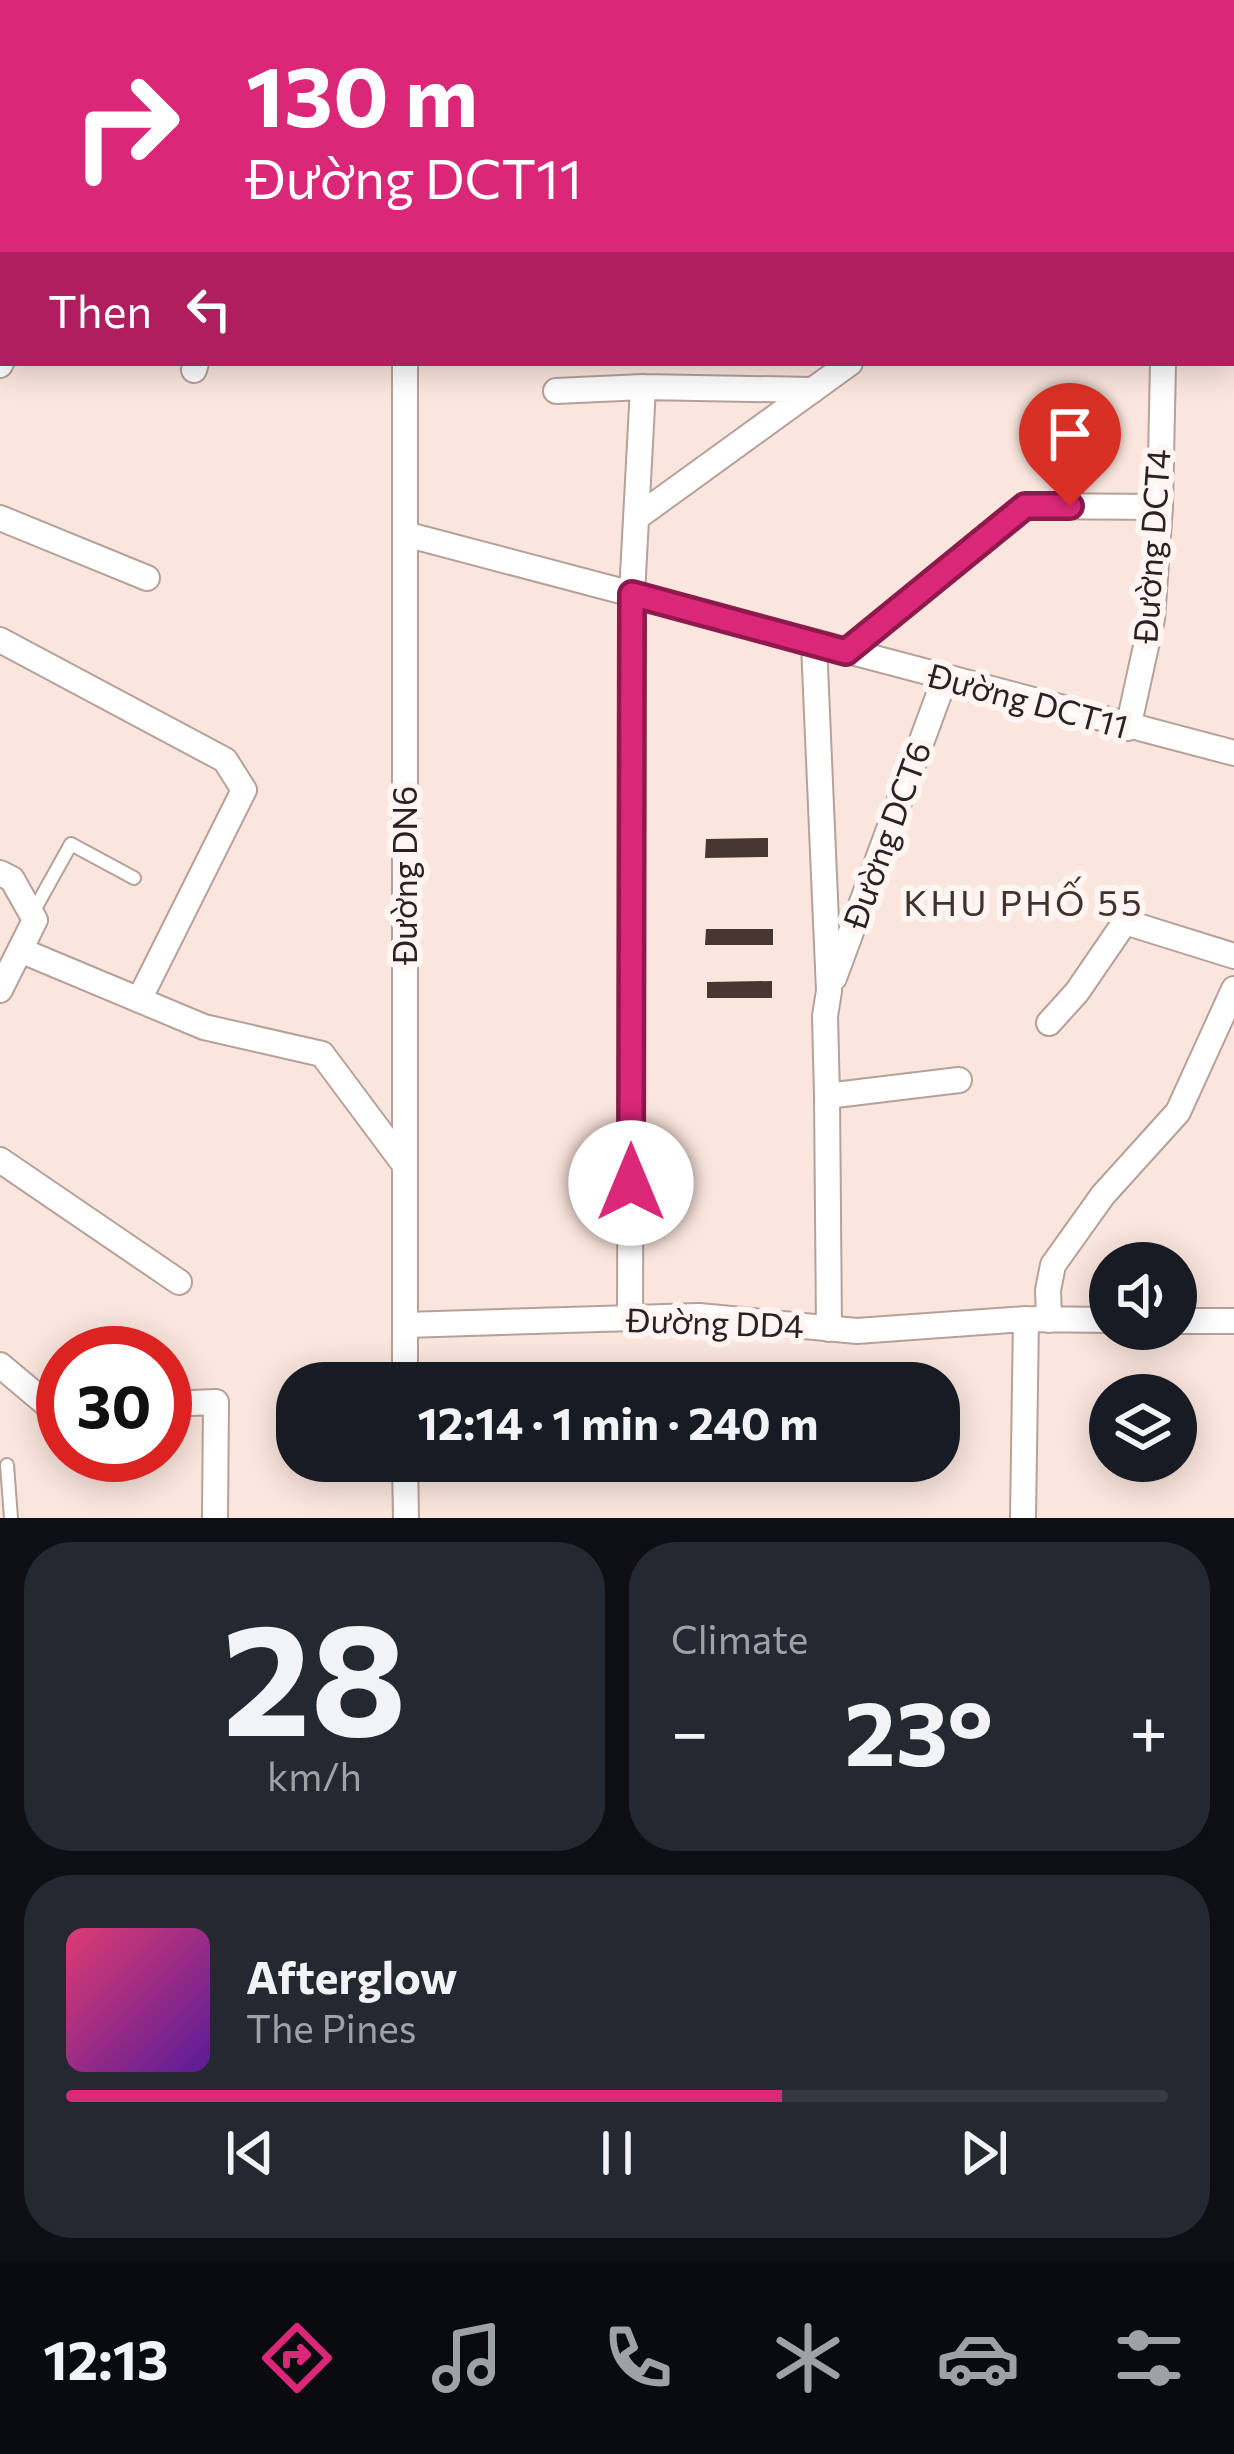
<!DOCTYPE html>
<meta charset="utf-8">
<style>
:root{--surface:#171b24;--page:#242831;--text:#f1f3f6;--muted:#9ea1a6;--line:#363941;--accent:#db2777}
body{margin:0;font-family:Commissioner,sans-serif;background:var(--page);color:var(--text);height:100vh;display:flex;flex-direction:column;font-size:45px;white-space:nowrap}
*{box-sizing:border-box;margin:0}
p{font-size:39px;color:var(--muted)}
.icon{flex:none;width:66px;height:66px;fill:none;stroke:currentColor;stroke-width:2;stroke-linecap:round;stroke-linejoin:round}
.map{position:relative;height:1518px;overflow:hidden}
.drawer{display:flex;flex-direction:column;gap:24px;padding:24px;background:#0d0f14;flex:1}
.drawer>*{flex:none}
.guide{position:absolute;left:0px;top:0px;width:1236px;height:366px;box-shadow:0 6px 30px #0003;background:#db2777;color:#fff;overflow:hidden}
.tools{position:absolute;left:1089px;top:1242px;display:grid;gap:24px}
.tools a{display:grid;place-items:center;width:108px;height:108px;border-radius:50%;background:var(--surface);box-shadow:0 6px 30px #0003;font-size:60px}
.speed{position:absolute;left:36px;top:1326px;display:flex;gap:24px;font-size:60px;font-weight:700;text-align:center}
.speed>*{display:grid;place-content:center;width:156px;height:156px;border-radius:50%;background:var(--surface);box-shadow:0 6px 30px #0003;line-height:1}
.speed .limit{border:18px solid #d22;background:#fff;color:#111}
.pin{position:absolute;display:grid;place-items:center;width:102px;height:102px;color:#fff;margin:-123px -51px;border-radius:50% 50% 50% 0;rotate:-45deg;box-shadow:0 0 12px #0007}
.pin .icon{rotate:45deg}
.me{position:absolute;width:132px;margin:-66px;rotate:0deg;stroke-linejoin:round;filter:drop-shadow(0 0 9px #0008)}
.turn{display:flex;align-items:center;gap:42px;height:252px;padding:0 48px;font-size:54px}
.turn .icon{width:156px;height:156px;stroke-width:2.5}
.turn b{display:block;font-size:84px;line-height:102px}
.then{display:flex;align-items:center;height:114px;padding:0 48px;background:#0003;gap:24px;font-size:45px}
.big{font-size:90px;font-weight:700;line-height:1.1}
.drawer .tile{flex:1;display:flex;flex-direction:column;justify-content:center;gap:18px;min-width:0;padding:0 42px;border-radius:48px;background:var(--page)}
.drawer .dial{align-items:center;gap:0}
.dial b{font-size:156px;line-height:1}
.song{display:flex;align-items:center;gap:36px}
.cover{width:144px;height:144px;border-radius:18px;background:linear-gradient(135deg,hsl(340 70% 55%),hsl(270 70% 35%))}
.played{height:12px;border-radius:6px;background:linear-gradient(90deg,var(--accent) 65%,var(--line) 65%)}
.keys{display:flex;justify-content:space-around;direction:ltr}
.heat{display:flex;justify-content:space-between;align-items:center;font-size:66px;direction:ltr}
.drawer .tiles{flex:1;display:grid;gap:24px;grid-template-columns:1fr 1fr}
.tile:last-child{grid-column:span 2}
.trip{position:absolute;left:276px;top:1362px;width:684px;height:120px;border-radius:48px;background:var(--surface);box-shadow:0 6px 30px #0003;font-weight:700;line-height:120px;text-align:center}
.tabs{display:flex;height:192px;justify-content:space-around;align-items:center;background:#090b0e;color:var(--muted)}
.tabs .icon{width:84px;height:84px}
.tabs .on{color:var(--accent)}
.tabs b{font-size:54px;color:var(--text)}
.map>svg:first-child{display:block}
.building{fill:#483633}
.lines{fill:none;stroke-linecap:round;stroke-linejoin:round}
.lane-casing{stroke:#b5a199;stroke-width:16}
.street-casing{stroke:#b5a199;stroke-width:28}
.secondary-casing{stroke:#b5a199;stroke-width:40}
.lane{stroke:#fff;stroke-width:12}
.street{stroke:#fff;stroke-width:24}
.secondary{stroke:#fff;stroke-width:36}
.route-casing{stroke:#8e194d;stroke-width:30}
.route{stroke:#db2777;stroke-width:21}
.labels{text-anchor:middle;stroke-width:12;stroke-linejoin:round;paint-order:stroke}
.street-label{font-size:33px;fill:#2a221f;stroke:#fff6f3}
.neighbourhood-label{font-size:36px;letter-spacing:3px;fill:#42322b;stroke:#fff6f3}
</style>
<div class="map">
<svg width="1234" height="1518" viewBox="0 0 1234 1518">
<rect width="100%" height="100%" fill="#fbe6dd"/>
<path class="building" d="M768,838V857L705,858L706,839Z
M706,929H773V945H705Z
M772,981V998H707V982Z"/>
<g class="lines">
<defs>
<path id="lane" d="M828,0L831,3
M1022,0L1025,3
M32,914L71,844L134,878
M7,1465L11,1518"/>
<path id="street" d="M1226,0L1228,3
M435,3L438,0
M0,183L3,184
M1233,317L1234,318
M0,365L3,359
M194,370L196,363
M556,391L643,387L813,390
M0,518L147,578
M636,518L850,363
M405,534L1234,753
M0,640L225,760L244,790L139,1000
M814,644L829,991L825,1016L827,1096L959,1080
M846,652L1025,506L1160,507
M1128,728L1152,619L1160,507L1163,363
M0,873L12,879L35,920L0,990
M20,950L204,1027L322,1054L404,1164
M834,978L945,678
M1049,1023L1077,992L1125,922L1234,956
M827,1096L829,1329
M0,1160L179,1282
M630,1318L632,594L643,387
M1049,1320L1048,1290L1053,1265L1103,1195L1178,1112L1234,989
M1176,1321H1234
M405,1325L699,1316L857,1331L1026,1319L1110,1320
M0,1365L50,1407H63
M405,1383V366
M165,1404L216,1402L215,1518
M405,1461L406,1518
M1023,1518L1026,1319"/>
<path id="secondary" d="M0,42H3
M1233,177H1234"/>
</defs>
<use href="#lane" class="lane-casing"/>
<use href="#street" class="street-casing"/>
<use href="#secondary" class="secondary-casing"/>
<use href="#lane" class="lane"/>
<use href="#street" class="street"/>
<use href="#secondary" class="secondary"/>
</g>
<g class="lines">
<defs>
<path id="route" d="M631,1183L632,594L846,652L1025,506H1070"/>
</defs>
<use href="#route" class="route-casing"/>
<use href="#route" class="route"/>
</g>
<g class="labels">
<g class="street-label">
<text transform="translate(1152 546) rotate(-86)" y="12">Đường DCT4</text>
<text transform="translate(1028 701) rotate(15)" y="12">Đường DCT11</text>
<text transform="translate(887 835) rotate(-70)" y="12">Đường DCT6</text>
<text transform="translate(405 875) rotate(-90)" y="12">Đường DN6</text>
<text transform="translate(715 1323) rotate(2)" y="12">Đường DD4</text>
</g>
<g class="neighbourhood-label">
<text x="1024" y="916">KHU PHỐ 55</text>
</g>
</g>
</svg>
<div class="tools">
<a><svg class="icon" aria-label="sound" viewBox="0 0 24 24"><path d="M4 9h4l5-4v14l-5-4H4zM17 9q2 3 0 6"/></svg></a>
<a><svg class="icon" aria-label="layers" viewBox="0 0 24 24"><path d="M12 4l9 5-9 5-9-5zM3 14l9 5 9-5"/></svg></a>
</div>
<div class="speed"><div class="limit">30</div></div>
<div class="pin" style="left:1070px;top:506px;background:#d93025"><svg class="icon" aria-label="arrive" viewBox="0 0 24 24"><path d="M6 21V4h12l-3 4 3 4H6"/></svg></div>
<svg class="me" style="left:631px;top:1183px" viewBox="-20 -20 40 40"><circle r="19" fill="#fff"/><path d="M0-13L10 11 0 6-10 11z" fill="#db2777"/></svg>
<div class="trip">12:14 · 1 min · 240 m</div>
<div class="guide">
<div class="turn"><svg class="icon" aria-label="right" viewBox="0 0 24 24"><path d="M7 20v-9h11M14 6l5 5-5 5"/></svg><div><b>130 m</b>Đường DCT11</div></div>
<div class="then">Then<svg class="icon" aria-label="left" viewBox="0 0 24 24"><path d="M17 20v-9H6M10 6l-5 5 5 5"/></svg></div>
</div>
</div>
<section class="drawer">
<div class="tiles">
<div class="tile dial"><b>28</b><p>km/h</p></div>
<div class="tile"><p>Climate</p>
<div class="heat"><a>−</a><b class="big">23°</b><a>+</a></div>
</div>
<div class="tile">
<div class="song"><i class="cover"></i><div><b>Afterglow</b><p>The Pines</p></div></div>
<div class="played"></div>
<div class="keys"><svg class="icon" aria-label="previous" viewBox="0 0 24 24"><path d="M18 5L8 12l10 7zM5 5v14"/></svg><svg class="icon" aria-label="pause" viewBox="0 0 24 24"><path d="M8 5v14M16 5v14"/></svg><svg class="icon" aria-label="next" viewBox="0 0 24 24"><path d="M6 5l10 7-10 7zM19 5v14"/></svg></div>
</div>
</div>
</section>
<nav class="tabs">
<b>12:13</b>
<svg class="icon on" aria-label="directions" viewBox="0 0 24 24"><path d="M12 3l9 9-9 9-9-9zM9 14v-3h6M13 9l2 2-2 2"/></svg>
<svg class="icon" aria-label="music" viewBox="0 0 24 24"><path d="M9 18V5l10-2v13"/><circle cx="6" cy="18" r="3"/><circle cx="16" cy="16" r="3"/></svg>
<svg class="icon" aria-label="phone" viewBox="0 0 24 24"><path d="M5 4h4l2 5-3 2q2 4 5 5l2-3 5 2v4C11 20 4 13 5 4z"/></svg>
<svg class="icon" aria-label="climate" viewBox="0 0 24 24"><path d="M12 3v18M4 7l16 10M4 17L20 7"/></svg>
<svg class="icon" aria-label="car" viewBox="0 0 24 24"><path d="M5 17H2v-5l4-1 3-4h7l3 4 3 1v5h-3M9 17h6M6 11h13"/><circle cx="7" cy="17" r="2"/><circle cx="17" cy="17" r="2"/></svg>
<svg class="icon" aria-label="filters" viewBox="0 0 24 24"><path d="M4 7h16M4 17h16"/><circle cx="9" cy="7" r="2"/><circle cx="15" cy="17" r="2"/></svg>
</nav>
